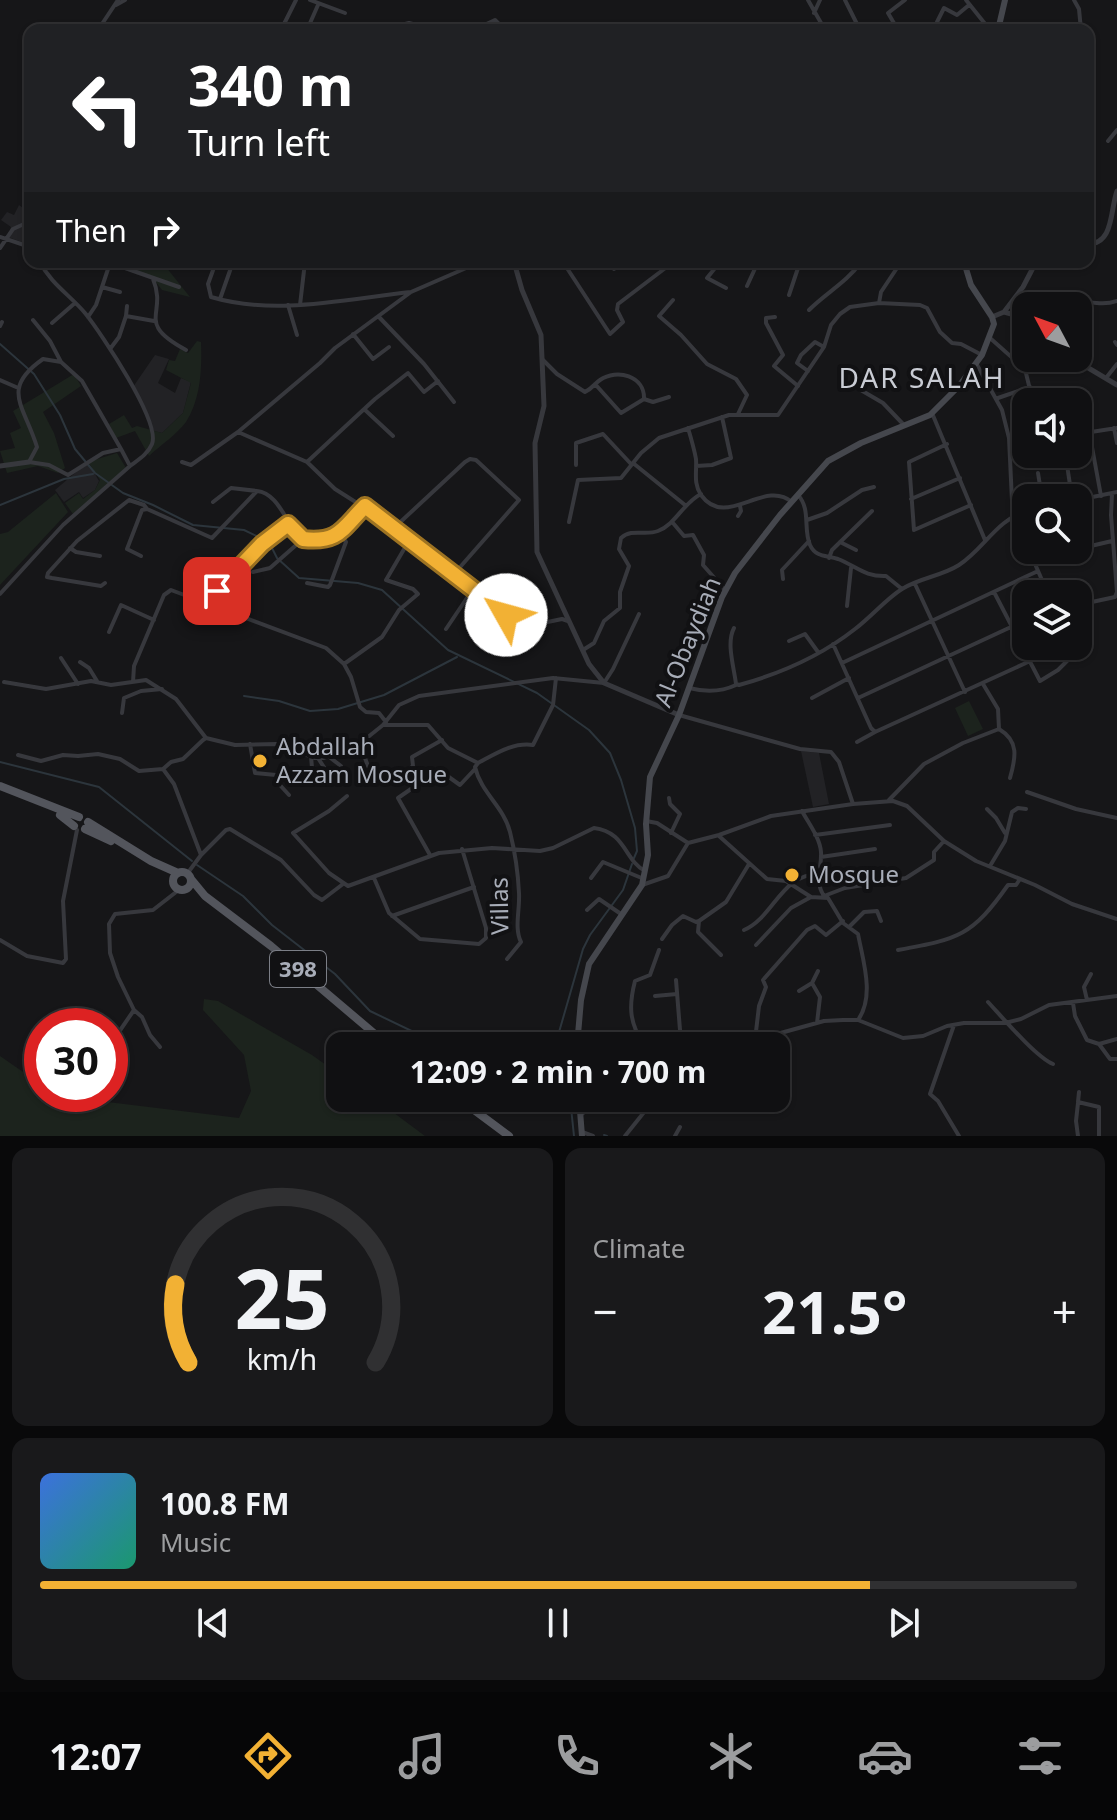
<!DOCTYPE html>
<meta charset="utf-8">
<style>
:root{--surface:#101012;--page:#19191b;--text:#f1f3f6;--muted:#9c9d9f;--line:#303032;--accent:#f2b134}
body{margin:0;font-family:"Noto Sans",sans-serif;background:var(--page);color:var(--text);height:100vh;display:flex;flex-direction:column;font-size:30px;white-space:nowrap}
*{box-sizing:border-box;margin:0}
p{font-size:26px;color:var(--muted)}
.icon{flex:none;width:44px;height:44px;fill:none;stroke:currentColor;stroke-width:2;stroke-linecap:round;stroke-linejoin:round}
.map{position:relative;height:1136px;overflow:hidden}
.details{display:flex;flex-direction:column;gap:12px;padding:12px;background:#09090a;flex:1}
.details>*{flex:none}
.guide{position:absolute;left:24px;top:24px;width:1070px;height:244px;border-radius:16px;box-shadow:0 2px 6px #0004,0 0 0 2px var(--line);background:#202124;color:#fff;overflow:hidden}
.needle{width:52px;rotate:311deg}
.tools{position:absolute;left:1012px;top:292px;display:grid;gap:16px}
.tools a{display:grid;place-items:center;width:80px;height:80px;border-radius:16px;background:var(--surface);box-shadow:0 2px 6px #0004,0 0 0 2px var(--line);font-size:40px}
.speed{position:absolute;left:24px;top:1008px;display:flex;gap:16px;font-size:40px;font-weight:700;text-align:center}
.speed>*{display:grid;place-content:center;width:104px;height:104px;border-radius:50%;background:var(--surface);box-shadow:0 2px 6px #0004,0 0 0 2px var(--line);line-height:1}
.speed .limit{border:12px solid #d22;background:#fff;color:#111}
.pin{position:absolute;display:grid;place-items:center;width:68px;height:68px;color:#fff;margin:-34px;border-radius:16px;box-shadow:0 4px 12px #0006}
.me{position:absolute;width:88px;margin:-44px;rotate:308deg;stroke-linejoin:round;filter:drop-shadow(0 0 6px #0008)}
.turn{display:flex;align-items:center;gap:28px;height:168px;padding:0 32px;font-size:36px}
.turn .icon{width:104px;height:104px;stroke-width:2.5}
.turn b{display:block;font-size:56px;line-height:68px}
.then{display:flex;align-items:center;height:76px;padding:0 32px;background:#0003;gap:16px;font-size:30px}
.big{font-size:60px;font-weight:700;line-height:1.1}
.details .widget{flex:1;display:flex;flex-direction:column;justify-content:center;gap:12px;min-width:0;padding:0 28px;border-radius:16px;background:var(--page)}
.details .dial{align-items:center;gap:0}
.dial svg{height:208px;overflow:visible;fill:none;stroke:var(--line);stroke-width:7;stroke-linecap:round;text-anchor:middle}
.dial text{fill:var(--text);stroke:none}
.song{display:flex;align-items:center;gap:24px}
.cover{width:96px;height:96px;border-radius:12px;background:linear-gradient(135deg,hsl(220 70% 55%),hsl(160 70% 35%))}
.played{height:8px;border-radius:4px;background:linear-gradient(90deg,var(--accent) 80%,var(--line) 80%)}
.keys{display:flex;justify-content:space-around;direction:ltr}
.heat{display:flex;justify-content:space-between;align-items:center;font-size:44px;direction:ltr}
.details .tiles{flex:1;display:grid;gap:12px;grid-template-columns:1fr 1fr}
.widget:last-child{grid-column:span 2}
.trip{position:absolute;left:326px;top:1032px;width:464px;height:80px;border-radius:16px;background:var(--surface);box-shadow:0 2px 6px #0004,0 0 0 2px var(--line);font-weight:700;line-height:80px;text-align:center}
.menu{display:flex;height:128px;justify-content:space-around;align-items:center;background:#060607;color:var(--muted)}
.menu .icon{width:56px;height:56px}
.menu .selected{color:var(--accent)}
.menu b{font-size:36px;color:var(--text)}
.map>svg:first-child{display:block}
.built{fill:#222225}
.green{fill:#1c231d}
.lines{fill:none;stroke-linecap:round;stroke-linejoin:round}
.stream{stroke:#2c353c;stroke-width:2}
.minor{stroke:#37383d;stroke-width:4}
.tertiary{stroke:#37383d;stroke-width:5}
.secondary{stroke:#45474d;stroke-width:6}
.primary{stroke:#53555c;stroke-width:8}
.route-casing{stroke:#9d7322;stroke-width:20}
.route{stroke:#f2b134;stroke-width:14}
.poi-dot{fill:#f2b134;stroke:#111113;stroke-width:3}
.labels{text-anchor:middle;stroke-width:8;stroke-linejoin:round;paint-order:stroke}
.shield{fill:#111113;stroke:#7b7e86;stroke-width:2}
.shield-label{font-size:22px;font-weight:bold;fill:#a8adb8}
.street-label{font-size:24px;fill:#a8adb8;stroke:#111113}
.poi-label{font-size:24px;fill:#a8adb8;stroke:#111113;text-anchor:start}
.quarter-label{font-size:28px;letter-spacing:2px;fill:#c9ccd4;stroke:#111113}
</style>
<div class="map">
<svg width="1117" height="1136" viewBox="0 0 1117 1136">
<rect width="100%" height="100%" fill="#161618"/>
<path class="built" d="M19,205L30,213L27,223L30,224V245L8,237L11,227L1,220L7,212L14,215Z
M155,355L169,359L158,383L175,393L181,378L191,382L183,413L162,433L154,431L133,387Z
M88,462L99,481L95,490L83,498L79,492L64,502L55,490Z
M801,751L819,753L829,804L813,807Z"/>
<path class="green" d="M136,262H162L190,297L162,290L152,277L132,269Z
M197,341L201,342C202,369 201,398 186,422C177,434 161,445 149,456L135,431L116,438L109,424L124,415L132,428L137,426L162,433L183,413L191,383L166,370L169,360L175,361L180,349L188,353Z
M74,374L81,386L43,412L54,433L65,468L58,473L38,466L7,473L0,451L15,448L10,433L21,428L13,411Z
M117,453L126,468L73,514L65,503L79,493L83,499L95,490L100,480L88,462Z
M56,493L68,512L0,585V534L8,532Z
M969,701L983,729L968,736L955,708Z
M204,999L218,1001L312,1055L340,1075V1098H374L425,1136H0V1056L42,1085V1094L239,1118L251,1091L244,1055L203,1010Z"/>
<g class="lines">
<path class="stream" d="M0,344L34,374L60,415L75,449L95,473L123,493L153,505L193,525L244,530L269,542L277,558L299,578L358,583L382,590L448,650L537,693L589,730L610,753L621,780L635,828L637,851L634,858
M0,505L64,479L93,474
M244,696L279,701L310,711L338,709L384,695L457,657
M0,762L99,787L192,861
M197,865L243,896L272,925L335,974L370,1011L443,1046
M555,1046L583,949L590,935L623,890L632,864
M570,1098L574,1136
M604,1135L607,1136"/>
<path class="minor" d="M310,0L345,13
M808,0L825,30
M845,0L860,30
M966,0L990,30
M1074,0L1079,9L1081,30
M116,5L125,0
M814,13L820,0
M480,27L495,20L505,30
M98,30L118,0
M281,30L296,0
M307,30L318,5
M382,30L409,23L435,30
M613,30L625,25L648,30
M898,30L888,13L905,0
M941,30L937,22L944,8L957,15L969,5
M1108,141L1117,130
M0,237L30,247
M0,248L13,229L24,224L30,227
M40,262C51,284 70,295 85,313C101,333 161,422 152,444C148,454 138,460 130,466
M108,262L179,287
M216,262L208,284L211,297C275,316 346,299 411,292
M563,262L610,334L623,322L617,310L618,304L672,263
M611,262L614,269
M720,262L707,278L726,288
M153,279C168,315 134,322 186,350
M747,286L758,262
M102,287L120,292
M789,295L800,262
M220,299L233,262
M673,300L659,316L681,335L707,364L736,379L747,395L738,414
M879,303L881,292L897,268L891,262
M288,305L297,335
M300,305L305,262
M809,310C826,293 847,282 861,262
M1012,312C1022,305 1034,296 1047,295C1069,294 1095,309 1117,301
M126,316L127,306
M88,317L96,305L110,263
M379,317L424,364L454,402
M775,317L766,318V323L783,355L774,366L798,386
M33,320L50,341L61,362
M52,323L75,303
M0,326L2,322
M353,334L373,359L389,347
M990,338L1025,369L1032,398
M1115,342L1117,345
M110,349L119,337L126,316L154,321
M542,359L557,374L585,392C593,388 594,384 600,380C617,368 645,376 644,399L621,413L595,384
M976,363L1002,410L1009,438L1012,501L1015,515L1026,542
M808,371L797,363L801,355L815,342L824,347
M1106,378L1117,364
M0,380L16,387
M859,389L883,403L903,424
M998,398L1030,387
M644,399L653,402L669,397
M364,409L393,436
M932,413L985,540
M688,428C691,438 694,448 696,459C697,472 693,483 701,495C726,530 764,478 792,502
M1114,428L1117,443
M238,432L307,462L335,489L395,527L482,596L497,612L529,617L538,624L562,619L568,621
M1086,432L1092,447L1101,496
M1078,434L1117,428
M947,444L909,462L914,530L971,505
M1010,451L1026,447
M29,462L37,447C24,405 0,389 43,359L61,362L82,381L121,449
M182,462L191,465L238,432L320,363L335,348L411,292L480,262
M307,462L375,399L408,373L424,392L438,381
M633,463L685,505
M576,465V443L603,434L631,464
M1067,465L1072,498
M696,466L712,465L731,458L722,417
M1038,473L1042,498
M798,495C811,509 803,529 810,545C816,558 827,555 838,559C856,566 865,577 886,576L902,589
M911,499L960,478
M1078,500L1117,492
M213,502L231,488L257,491
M738,516L741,511L740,506
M807,520L827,513L862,490L874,487
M569,522L578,480L621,478L641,453L659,438L729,415H778L824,347L831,325L840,314L850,307L879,303L920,305L927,308L940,332L952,343L961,344L982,355
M673,523L684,536L693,535L704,555L703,565L725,590
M395,527L465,462L470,459L476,460L519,500L454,574
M840,542L856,550
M70,548L76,552L100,556
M1078,549L1112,541
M1029,550L1048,594
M141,556L127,549L142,510L147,509L212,538L257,491C278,493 286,523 300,537C335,549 343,527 365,506
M829,558L832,550L872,511
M1033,560L1074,550
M253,572L270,568L303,539
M783,579L782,570L809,541
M229,580L245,591
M105,583L101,586L52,578L47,577L48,573L77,541L129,500L144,505L147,509
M307,583L328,587L330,585L346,542L341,533
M915,584L965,692
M994,592L1040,681L1058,670L1071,657L1068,646
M0,594L63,525L130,466L121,449L103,453L68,475L49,465L29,462
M206,603L262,544L287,524
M1078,605L1115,597L1117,592L1111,515L1112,494
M847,606L851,568
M734,628C726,643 734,667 736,684L739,685C779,674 822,655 855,629C871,617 886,599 902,589C919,578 942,576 959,565C984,549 997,519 1026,512
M446,629L473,589
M109,632L121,605L154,620
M1016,638L1026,635
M789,641L805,634L818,652
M833,644L871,728L875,732L1028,662
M583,650L594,643L604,621L620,608V592L629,566L619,549L621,538C632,528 645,536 658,531C676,524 683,503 701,494
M61,658L78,684
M1027,659L1037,655L1034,646
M80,662L89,668L97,681
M842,663L1038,571
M344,664L382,637L399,610L418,594L413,589L386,580L410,539
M4,682L46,689L91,681L111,685L146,680L176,699L206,738
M133,682L134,666L164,595L171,590L326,648L344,664L351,677L360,707L366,712L379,713L386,722
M689,688C705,692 721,692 736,685
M812,698L849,678
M858,698L1011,627
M122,713L124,698L141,691L162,689
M679,715L800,749L831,752L839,762L853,804
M383,725H428L448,748L478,763L475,767C481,793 504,807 510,832C515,852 518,872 519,893C520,910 514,928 521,942L507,959
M999,729C1019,741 1016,757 1010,778
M359,742L371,774
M857,742L875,732
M250,744L255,773L276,775L279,784L289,795
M18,755L41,761L63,755L78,756L98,754L120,759L139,771L163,769
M328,756L341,766
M318,758L329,775L322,777
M478,763C495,754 513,742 533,745L553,705L556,678
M446,775L460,785L475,769
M380,783L409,769L413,766L412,757L442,740
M310,785L318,780L312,768L311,756
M411,789L398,798L430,855
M1027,792L1076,809L1117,818
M347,796L329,811L293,833L329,873L348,886L439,853L492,848L540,851L553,848L594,828C626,832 624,860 645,871
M669,798L670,804L680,814L671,833
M889,800L924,764L963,743L999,729L998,709L983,684
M987,809L996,818L1005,833
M802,811C809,824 820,838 821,852C822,869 814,881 824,896L845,888L906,878L934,860V852L944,841
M646,821L657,823L688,843
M815,835L890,825
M719,836L767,879L786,881L811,897L828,898L843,923L858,934C863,961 875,996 858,1020
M201,855L226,830L230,829L281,860L314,895L322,900L343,884
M821,857L875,849
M990,866L1005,841L1012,812L1018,808L1026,809
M187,874L201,855L174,784L163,769L171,762L183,759L203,740L206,738L235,745L277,744L315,758H324L351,747L368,737L383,725L399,705L419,696L553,678L604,683L613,669L639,614
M374,878L389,913L420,939L479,944L486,938V928L462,849
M591,878L603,862L644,879
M642,885L668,876L688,843L719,835L771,816L853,804L893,801L907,806L944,841L976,861L1035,885L1072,904L1117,919
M587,910L599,899L621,914
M392,916L474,887
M850,926L864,912L877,911L881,921
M744,930C774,917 781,874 819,874
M662,939L672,925L683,916L696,922L699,921
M0,940L27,956L63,963L66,959L63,901L77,830
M756,945L791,908L811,897
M898,950C959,939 972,936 1008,885H1016L1020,879
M721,955L698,932L699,921L726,902L749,864
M676,980L680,1030L682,1036
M812,983L820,997L817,1023
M799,991L812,983L818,971
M655,996L677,994
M1087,1000L1084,987L1091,974
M988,1002C1002,1017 1036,1057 1053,1064
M1073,1003L1075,1016L1087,1040L1099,1044L1117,1039
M954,1025L930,1094L938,1101L959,1136
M607,1040L613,1046
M755,1040L759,1006L766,987L763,980L807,930L815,926L826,935L843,921
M1099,1044L1110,1059H1117
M110,1045L134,1010
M644,1046C630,1023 628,1008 635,981L650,975L659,950
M658,1046L682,1036L715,1041L755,1040L824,1021L843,1020H858L903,1038L923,1036L947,1026L964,1023H1005L1021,1019L1049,1005L1117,996
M160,1047L150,1035L142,1017L134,1010L118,977L110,953L109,924L115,914L153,910L180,889
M1079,1092L1078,1102L1099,1107V1136
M582,1114L601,1098
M582,1132L593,1136
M625,1136L653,1101
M675,1136L680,1127
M1078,1136L1076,1121L1078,1103"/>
<path class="tertiary" d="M1088,244C1114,244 1110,210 1117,191
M514,262L522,290L541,335L544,406L535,443L537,552L589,664L604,683L679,715
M1004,312L1023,287L1036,262
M992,317L1004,312L1026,318
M1078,358L1085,366L1117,385
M0,466L29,462"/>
<path class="secondary" d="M998,30L1005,0
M577,1046L581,1000L589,964L642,885L648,855L646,824L650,777L679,715L722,597L735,573L780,515L828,461L861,443L930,415L959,386L982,355L994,324L992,317L971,285L964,262
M579,1098L582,1136"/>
<path class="primary" d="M0,786L79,817
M60,815L74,826
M88,822L151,861L178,873
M85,829L111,841
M173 881a9 9 0 1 1 18 0a9 9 0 1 1-18 0Z
M191,879L205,896L271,946L389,1046
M458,1098L509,1136"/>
</g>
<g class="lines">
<defs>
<path id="route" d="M217,591L262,544L288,524L303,539C339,543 342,529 365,506L482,596L497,612L506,615"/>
</defs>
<use href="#route" class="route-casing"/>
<use href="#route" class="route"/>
</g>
<g class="poi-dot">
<circle cx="260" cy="761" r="8"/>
<circle cx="792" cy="875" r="8"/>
</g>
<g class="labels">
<rect class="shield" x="270" y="951" width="56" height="36" rx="6"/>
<g class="shield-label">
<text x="298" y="977">398</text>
</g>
<g class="street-label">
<text transform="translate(688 642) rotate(-68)" y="8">Al-Obaydiah</text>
<text transform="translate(500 906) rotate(-91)" y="8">Villas</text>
</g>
<g class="poi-label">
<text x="276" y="755">Abdallah<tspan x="276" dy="28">Azzam Mosque</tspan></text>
<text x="808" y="883">Mosque</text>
</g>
<g class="quarter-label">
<text x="922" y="388">DAR SALAH</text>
</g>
</g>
</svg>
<div class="tools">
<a><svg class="needle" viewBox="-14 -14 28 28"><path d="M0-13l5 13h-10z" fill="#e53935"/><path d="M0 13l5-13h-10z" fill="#9c9d9f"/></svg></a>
<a><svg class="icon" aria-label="sound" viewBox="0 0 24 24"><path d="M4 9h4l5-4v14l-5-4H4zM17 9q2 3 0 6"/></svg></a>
<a><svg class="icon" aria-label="search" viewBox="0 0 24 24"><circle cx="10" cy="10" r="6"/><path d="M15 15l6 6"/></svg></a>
<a><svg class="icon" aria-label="layers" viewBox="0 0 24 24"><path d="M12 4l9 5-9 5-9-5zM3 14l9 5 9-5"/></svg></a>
</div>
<div class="speed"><div class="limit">30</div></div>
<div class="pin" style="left:217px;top:591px;background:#d93025"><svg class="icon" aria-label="arrive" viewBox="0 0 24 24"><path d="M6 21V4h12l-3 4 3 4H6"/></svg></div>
<svg class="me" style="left:506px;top:615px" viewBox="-20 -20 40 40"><circle r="19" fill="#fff"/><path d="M0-13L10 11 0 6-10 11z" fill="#f2b134"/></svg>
<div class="trip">12:09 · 2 min · 700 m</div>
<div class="guide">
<div class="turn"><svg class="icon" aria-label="left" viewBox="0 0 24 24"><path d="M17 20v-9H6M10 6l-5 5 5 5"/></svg><div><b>340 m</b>Turn left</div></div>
<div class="then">Then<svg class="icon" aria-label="right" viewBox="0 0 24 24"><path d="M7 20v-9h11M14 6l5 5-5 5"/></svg></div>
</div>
</div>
<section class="details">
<div class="tiles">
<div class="widget dial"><svg viewBox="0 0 100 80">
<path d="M14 69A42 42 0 1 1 86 69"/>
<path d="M14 69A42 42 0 0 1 9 39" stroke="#f2b134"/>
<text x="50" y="56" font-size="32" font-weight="700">25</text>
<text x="50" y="72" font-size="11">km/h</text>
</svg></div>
<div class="widget"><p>Climate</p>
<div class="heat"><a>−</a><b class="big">21.5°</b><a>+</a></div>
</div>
<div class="widget">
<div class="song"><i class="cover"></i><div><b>100.8 FM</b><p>Music</p></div></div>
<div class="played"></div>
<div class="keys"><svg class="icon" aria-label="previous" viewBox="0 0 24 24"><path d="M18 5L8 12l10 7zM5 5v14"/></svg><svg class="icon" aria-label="pause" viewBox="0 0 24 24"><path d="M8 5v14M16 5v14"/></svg><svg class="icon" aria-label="next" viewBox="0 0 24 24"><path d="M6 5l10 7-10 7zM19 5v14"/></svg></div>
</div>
</div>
</section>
<nav class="menu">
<b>12:07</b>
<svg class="icon selected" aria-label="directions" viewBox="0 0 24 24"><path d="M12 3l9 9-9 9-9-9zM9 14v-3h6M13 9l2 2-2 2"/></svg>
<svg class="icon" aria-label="music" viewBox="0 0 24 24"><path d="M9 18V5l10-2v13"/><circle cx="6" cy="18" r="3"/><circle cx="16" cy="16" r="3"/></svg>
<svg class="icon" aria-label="phone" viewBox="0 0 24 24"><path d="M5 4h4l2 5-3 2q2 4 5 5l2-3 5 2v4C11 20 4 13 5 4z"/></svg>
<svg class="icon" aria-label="climate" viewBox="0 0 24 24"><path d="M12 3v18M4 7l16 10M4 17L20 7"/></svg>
<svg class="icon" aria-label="car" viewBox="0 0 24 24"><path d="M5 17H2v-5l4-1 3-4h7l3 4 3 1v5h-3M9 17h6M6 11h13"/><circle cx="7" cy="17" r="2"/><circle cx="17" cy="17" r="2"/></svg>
<svg class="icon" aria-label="filters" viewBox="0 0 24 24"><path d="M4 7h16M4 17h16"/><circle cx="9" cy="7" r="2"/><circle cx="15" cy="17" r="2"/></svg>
</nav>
